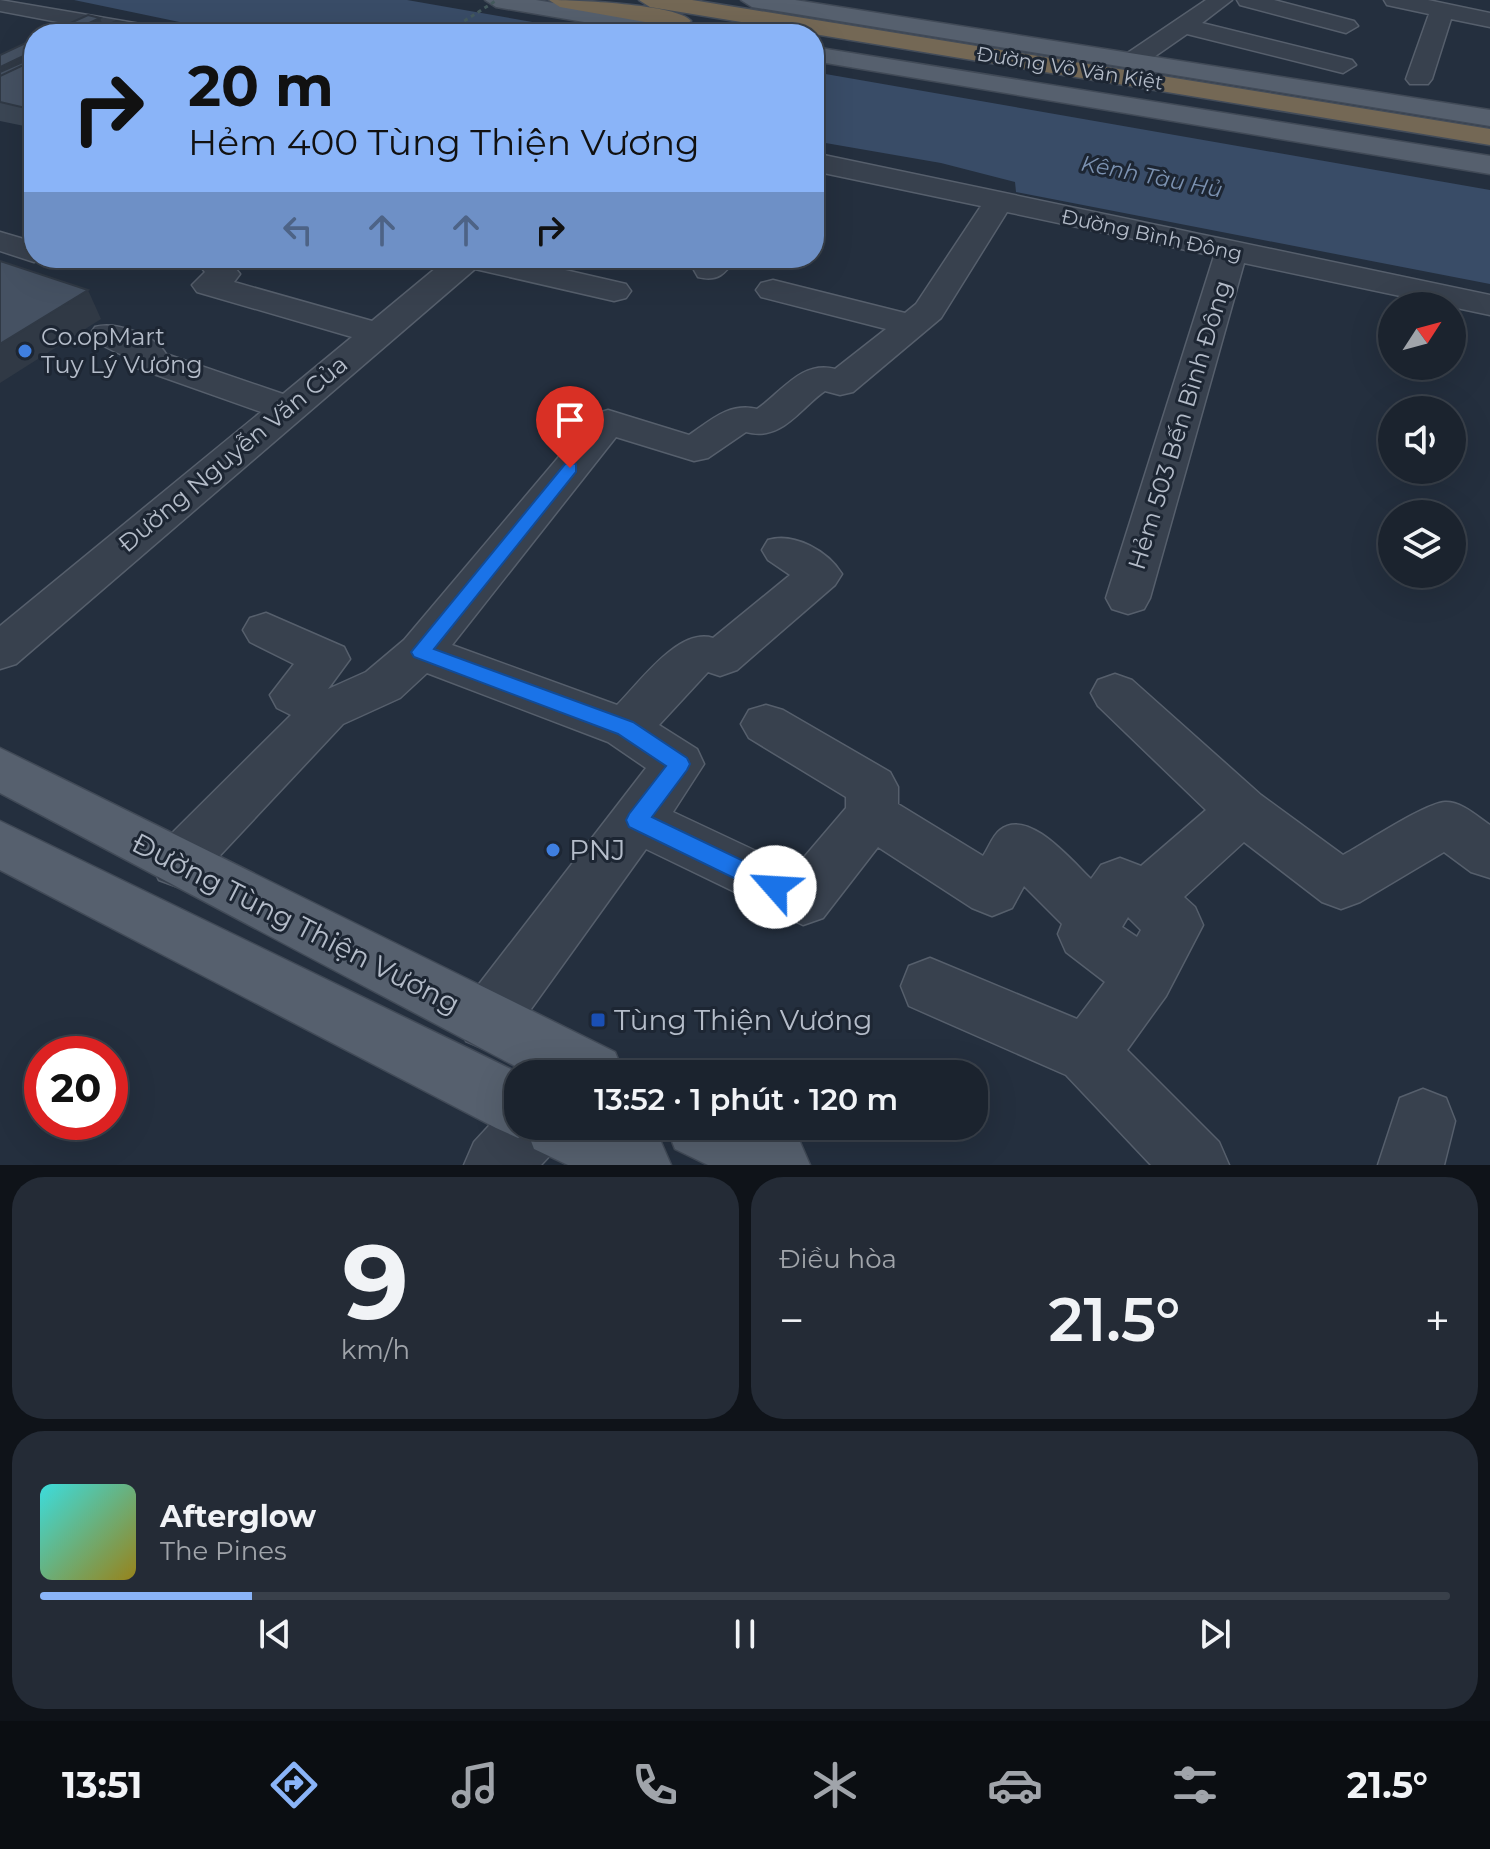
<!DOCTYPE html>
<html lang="vi">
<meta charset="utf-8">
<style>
:root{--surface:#1b232e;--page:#242b36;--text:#f1f3f6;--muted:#a0a4aa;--line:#39404a;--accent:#8ab4f8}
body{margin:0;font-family:Montserrat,sans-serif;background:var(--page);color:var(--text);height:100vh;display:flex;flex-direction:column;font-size:30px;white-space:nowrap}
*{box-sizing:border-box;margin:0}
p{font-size:26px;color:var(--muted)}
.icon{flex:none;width:44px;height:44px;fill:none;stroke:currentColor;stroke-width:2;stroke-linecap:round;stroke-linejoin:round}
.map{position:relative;height:1165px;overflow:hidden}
.panel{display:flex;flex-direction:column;gap:12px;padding:12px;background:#0f1319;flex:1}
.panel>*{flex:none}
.top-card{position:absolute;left:24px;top:24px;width:800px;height:244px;border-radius:32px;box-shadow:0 8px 32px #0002,0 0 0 2px var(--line);background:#8ab4f8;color:#111;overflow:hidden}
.needle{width:52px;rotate:54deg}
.tools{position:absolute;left:1378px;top:292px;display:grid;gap:16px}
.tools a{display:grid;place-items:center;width:88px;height:88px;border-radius:50%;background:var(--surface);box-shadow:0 8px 32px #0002,0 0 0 2px var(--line);font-size:40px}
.speed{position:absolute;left:24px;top:1036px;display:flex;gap:16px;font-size:40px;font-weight:700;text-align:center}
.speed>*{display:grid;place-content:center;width:104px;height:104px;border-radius:50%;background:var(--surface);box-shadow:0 8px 32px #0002,0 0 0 2px var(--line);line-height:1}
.speed .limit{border:12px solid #d22;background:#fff;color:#111}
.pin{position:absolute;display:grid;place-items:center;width:68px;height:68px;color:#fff;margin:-82px -34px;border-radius:50% 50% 50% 0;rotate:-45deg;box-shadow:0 0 8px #0007}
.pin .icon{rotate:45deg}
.me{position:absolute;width:88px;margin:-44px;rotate:296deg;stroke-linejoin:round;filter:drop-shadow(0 0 6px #0008)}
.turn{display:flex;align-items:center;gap:28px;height:168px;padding:0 32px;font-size:36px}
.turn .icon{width:104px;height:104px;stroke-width:2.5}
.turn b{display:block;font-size:56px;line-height:68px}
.lanes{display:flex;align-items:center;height:76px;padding:0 32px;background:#0003;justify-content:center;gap:40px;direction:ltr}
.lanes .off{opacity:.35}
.big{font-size:60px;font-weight:600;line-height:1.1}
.panel .card{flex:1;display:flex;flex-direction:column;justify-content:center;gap:12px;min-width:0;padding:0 28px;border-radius:32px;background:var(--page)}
.panel .dial{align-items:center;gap:0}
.dial b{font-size:104px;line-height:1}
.song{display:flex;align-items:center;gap:24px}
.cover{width:96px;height:96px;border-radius:12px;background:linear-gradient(135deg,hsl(180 70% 55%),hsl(50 70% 35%))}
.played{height:8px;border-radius:4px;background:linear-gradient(90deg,var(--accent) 15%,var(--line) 15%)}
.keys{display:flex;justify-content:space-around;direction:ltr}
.heat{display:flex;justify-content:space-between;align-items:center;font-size:44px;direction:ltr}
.panel .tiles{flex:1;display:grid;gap:12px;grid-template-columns:1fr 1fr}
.card:last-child{grid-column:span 2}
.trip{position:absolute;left:504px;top:1060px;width:484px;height:80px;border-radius:32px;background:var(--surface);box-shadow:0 8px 32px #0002,0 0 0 2px var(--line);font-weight:600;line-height:80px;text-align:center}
.tab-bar{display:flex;height:128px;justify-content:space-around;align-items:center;background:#0b0e12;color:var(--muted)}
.tab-bar .icon{width:56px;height:56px}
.tab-bar .selected{color:var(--accent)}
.tab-bar b{font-size:36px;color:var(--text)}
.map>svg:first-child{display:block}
.water{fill:#394c67}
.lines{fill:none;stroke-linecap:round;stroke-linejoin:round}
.minor-casing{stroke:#565f6c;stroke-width:3}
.major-casing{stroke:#414a57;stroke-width:3}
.highway-casing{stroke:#434c59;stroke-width:3}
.minor{fill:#38414e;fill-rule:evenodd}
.major{fill:#56606e;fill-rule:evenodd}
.highway{fill:#746855;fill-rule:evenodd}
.path-bridge{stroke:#44595c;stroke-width:3;stroke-dasharray:4 4;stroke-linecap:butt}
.wall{fill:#3b4654}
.shaded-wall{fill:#303945}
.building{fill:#455162;stroke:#303945;stroke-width:2}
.route{fill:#1a73e8;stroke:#114b97;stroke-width:2}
.shop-dot{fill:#3f7fe0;stroke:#1d2633;stroke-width:3}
.transit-dot{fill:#1a4fb4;stroke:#1d2633;stroke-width:3}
.labels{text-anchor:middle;stroke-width:6;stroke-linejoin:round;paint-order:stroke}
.far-street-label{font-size:20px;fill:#b4bcc9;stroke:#1d2633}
.far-water-label{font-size:22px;font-style:italic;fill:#7c92b1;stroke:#1d2633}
.poi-label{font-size:24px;fill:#b4bcc9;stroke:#1d2633;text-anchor:start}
.street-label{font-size:24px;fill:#b4bcc9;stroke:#1d2633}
.near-poi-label{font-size:28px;fill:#b4bcc9;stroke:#1d2633;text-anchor:start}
.near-street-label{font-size:28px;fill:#b4bcc9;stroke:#1d2633}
</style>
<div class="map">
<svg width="1490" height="1165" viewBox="0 0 1490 1165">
<rect width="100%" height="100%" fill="#242f3e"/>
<path class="water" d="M74,0H407L601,34H237Z
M814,72L1490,190V284L1016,192L1015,182L941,163L814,141Z"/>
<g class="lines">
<defs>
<path id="minor" d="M0,0L158,27L170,34H121L0,11Z
M1206,0H1232L1202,23L1352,60L1356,65L1343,73L1187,34L1141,66H1123L1120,61L1123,56Z
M1237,0H1274L1354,21L1358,26L1346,33L1240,5Z
M1384,0H1428L1490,13V27L1451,19L1432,79L1428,84H1410L1406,79L1429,14L1387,5Z
M814,153L1490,295V315L1244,263L1150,598L1144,609L1128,614L1112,609L1106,598L1214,256L1007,212L941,318L853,392L840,395L825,391C800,408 782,442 746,432L708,458L694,461L616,437L452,645L617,705C640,682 679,627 713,638L790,575L768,560L762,550L768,540C794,532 828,551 842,574L835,585L737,670L720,676L708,672L659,725L697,749L704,764L673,812L794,869L846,808V797L749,738L741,724L749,710L766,705L783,710L890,772L898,787V804L983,856C988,849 993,835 1000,830C1028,807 1072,861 1091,879L1101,865L1120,858L1141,866L1206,810L1098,706L1091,693L1098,680L1115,674L1132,680L1261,795L1343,855C1364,844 1425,803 1445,802C1461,801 1478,817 1490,825V878L1471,872L1444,852L1360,902L1341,909L1322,902L1244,842L1184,897L1195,907L1203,925L1166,996L1127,1050L1219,1142L1229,1165H1151L1066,1075L909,1006L901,986L909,966L930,958L1077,1019L1105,982L1066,952L1058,934L1062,924L1024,886L1012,908L992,916L972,908L878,847L823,918L803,925L646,849L508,1041L487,1050L466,1041L457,1021L466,1001L646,768L608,742L427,673L400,698L343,724L197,880L178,887L159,880L151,863L159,846L291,715L277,708L270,695L294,664L250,642L243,630L250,618L266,613L344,647L350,659L328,689L366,672L404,640L595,414L608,410L689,435C711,420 730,402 757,409C781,393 801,360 835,369L886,329L761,297L756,290L761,283L773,280L905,313L916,304L981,206L814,171ZM1128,917L1141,930L1137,937L1122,927Z
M0,232L34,242V258H46L34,262L0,251Z
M194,258H227L240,274L234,282L372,321L448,258H513L626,284L631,291L626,298L614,301L475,269L16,664L0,669V626L261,412L137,368C125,350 101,351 90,334L95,327C115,321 155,335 166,354L283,394L352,337L197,292L192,285L205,272Z
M703,258H736C725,274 718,282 698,277L694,270Z
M1423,1089L1446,1098L1455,1121L1444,1165H1378L1400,1098Z
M518,1100V1126H565L556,1149L541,1165H464L474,1142L510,1103Z"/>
<path id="major" d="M485,0H536L696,27L708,34H654L496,7Z
M741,0H795L1490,110V126L752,7Z
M814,47L1490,156V174L814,61Z
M0,748L615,1052L624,1074H530L0,793Z
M0,821L521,1074L518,1126H627L661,1142L671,1165H568L534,1149L528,1133L518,1138L496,1128L0,870Z
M666,1126H767L800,1142L810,1165H708L675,1149Z"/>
<path id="highway" d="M549,0C573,0 678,4 691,21L679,28L560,7Z
M639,0H692L1490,129V145L650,7Z"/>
</defs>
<use href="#minor" class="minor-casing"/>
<use href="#major" class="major-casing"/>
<use href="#highway" class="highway-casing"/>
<use href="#minor" class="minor"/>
<use href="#major" class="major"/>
<use href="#highway" class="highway"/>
<path class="path-bridge" d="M444,34L497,0"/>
</g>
<path class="wall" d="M34,39V128L0,121V55Z"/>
<path class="shaded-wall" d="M100,18L105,31L99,34H71L87,24Z
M34,51V83L0,100V67Z
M88,290L101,319L0,383V344Z"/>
<path class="building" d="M88,15L100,18L87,24L91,25L71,34H46Z
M116,21L186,34H89Z
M102,25L106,26L89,34H83Z
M34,39V51L0,67V55Z
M34,57V60L0,76V72Z
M34,60V110L0,102V76Z
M0,261L88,290L0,344Z"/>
<path class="route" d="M570,463L576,464V472L434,649L633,722L687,758L690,764L687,770L652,817L783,880L786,887L783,894L775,897L767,894L629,827L626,820L629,814L666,766L618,734L414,657L411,652L565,464Z"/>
<g class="shop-dot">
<circle cx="25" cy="351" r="8"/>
<circle cx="553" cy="850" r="8"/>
</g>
<rect class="transit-dot" x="590" y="1012" width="16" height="16" rx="4"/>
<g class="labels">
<g class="far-street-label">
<text transform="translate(1070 68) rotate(9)" y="7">Đường Võ Văn Kiệt</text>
<text transform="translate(1152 235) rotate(12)" y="7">Đường Bình Đông</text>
</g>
<g class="far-water-label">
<text transform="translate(1152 176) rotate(11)" y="8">Kênh Tàu Hủ</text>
</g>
<g class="poi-label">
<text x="41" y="345">Co.opMart<tspan x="41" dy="28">Tuy Lý Vương</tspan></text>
</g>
<g class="street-label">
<text transform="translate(1180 425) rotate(-73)" y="8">Hẻm 503 Bến Bình Đông</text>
<text transform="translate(233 454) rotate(-40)" y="8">Đường Nguyễn Văn Của</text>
</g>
<g class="near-poi-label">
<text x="569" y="860">PNJ</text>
<text x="614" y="1030">Tùng Thiện Vương</text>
</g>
<g class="near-street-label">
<text transform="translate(296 923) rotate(27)" y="10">Đường Tùng Thiện Vương</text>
</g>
</g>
</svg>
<div class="tools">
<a><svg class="needle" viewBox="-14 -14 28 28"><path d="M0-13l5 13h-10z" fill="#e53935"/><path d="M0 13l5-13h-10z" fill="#a0a4aa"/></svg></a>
<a><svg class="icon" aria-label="sound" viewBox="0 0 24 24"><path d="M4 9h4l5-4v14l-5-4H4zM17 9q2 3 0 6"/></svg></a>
<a><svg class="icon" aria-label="layers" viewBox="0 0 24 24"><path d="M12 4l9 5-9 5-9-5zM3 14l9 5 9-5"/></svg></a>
</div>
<div class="speed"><div class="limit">20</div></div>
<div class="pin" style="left:570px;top:468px;background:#d93025"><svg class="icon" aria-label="arrive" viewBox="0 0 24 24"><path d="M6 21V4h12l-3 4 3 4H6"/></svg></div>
<svg class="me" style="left:775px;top:887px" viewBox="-20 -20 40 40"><circle r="19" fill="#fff"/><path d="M0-13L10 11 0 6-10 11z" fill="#1a73e8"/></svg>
<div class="trip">13:52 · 1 phút · 120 m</div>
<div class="top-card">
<div class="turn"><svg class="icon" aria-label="right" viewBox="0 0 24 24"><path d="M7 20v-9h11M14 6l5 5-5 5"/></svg><div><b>20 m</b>Hẻm 400 Tùng Thiện Vương</div></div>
<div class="lanes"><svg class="icon off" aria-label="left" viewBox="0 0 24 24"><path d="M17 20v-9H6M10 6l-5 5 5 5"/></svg><svg class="icon off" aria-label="ahead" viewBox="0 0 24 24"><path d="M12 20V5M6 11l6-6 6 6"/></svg><svg class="icon off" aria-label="ahead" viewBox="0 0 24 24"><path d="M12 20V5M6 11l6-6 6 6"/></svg><svg class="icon" aria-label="right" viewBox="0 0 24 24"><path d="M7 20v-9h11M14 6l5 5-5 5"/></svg></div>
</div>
</div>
<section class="panel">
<div class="tiles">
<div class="card dial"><b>9</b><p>km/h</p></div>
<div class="card"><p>Điều hòa</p>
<div class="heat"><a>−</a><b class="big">21.5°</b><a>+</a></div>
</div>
<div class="card">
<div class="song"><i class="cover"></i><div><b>Afterglow</b><p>The Pines</p></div></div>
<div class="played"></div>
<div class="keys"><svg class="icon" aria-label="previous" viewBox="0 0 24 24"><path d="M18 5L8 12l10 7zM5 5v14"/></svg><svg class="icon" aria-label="pause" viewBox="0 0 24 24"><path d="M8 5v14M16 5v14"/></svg><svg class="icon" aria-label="next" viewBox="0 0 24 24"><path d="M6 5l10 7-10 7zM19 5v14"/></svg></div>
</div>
</div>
</section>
<nav class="tab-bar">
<b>13:51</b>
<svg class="icon selected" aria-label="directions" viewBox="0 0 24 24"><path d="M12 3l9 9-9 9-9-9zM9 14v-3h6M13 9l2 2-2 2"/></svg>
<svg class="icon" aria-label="music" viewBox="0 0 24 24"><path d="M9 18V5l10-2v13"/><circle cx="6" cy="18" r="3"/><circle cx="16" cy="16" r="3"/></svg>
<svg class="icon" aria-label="phone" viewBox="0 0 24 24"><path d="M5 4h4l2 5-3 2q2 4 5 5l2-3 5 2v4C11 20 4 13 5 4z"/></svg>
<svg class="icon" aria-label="climate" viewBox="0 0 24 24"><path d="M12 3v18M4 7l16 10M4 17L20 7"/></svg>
<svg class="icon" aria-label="car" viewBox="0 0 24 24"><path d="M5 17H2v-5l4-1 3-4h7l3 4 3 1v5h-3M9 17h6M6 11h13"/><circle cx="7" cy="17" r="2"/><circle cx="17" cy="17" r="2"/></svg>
<svg class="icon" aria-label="filters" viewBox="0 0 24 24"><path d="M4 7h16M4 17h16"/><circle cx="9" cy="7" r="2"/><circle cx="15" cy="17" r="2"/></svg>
<b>21.5°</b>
</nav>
